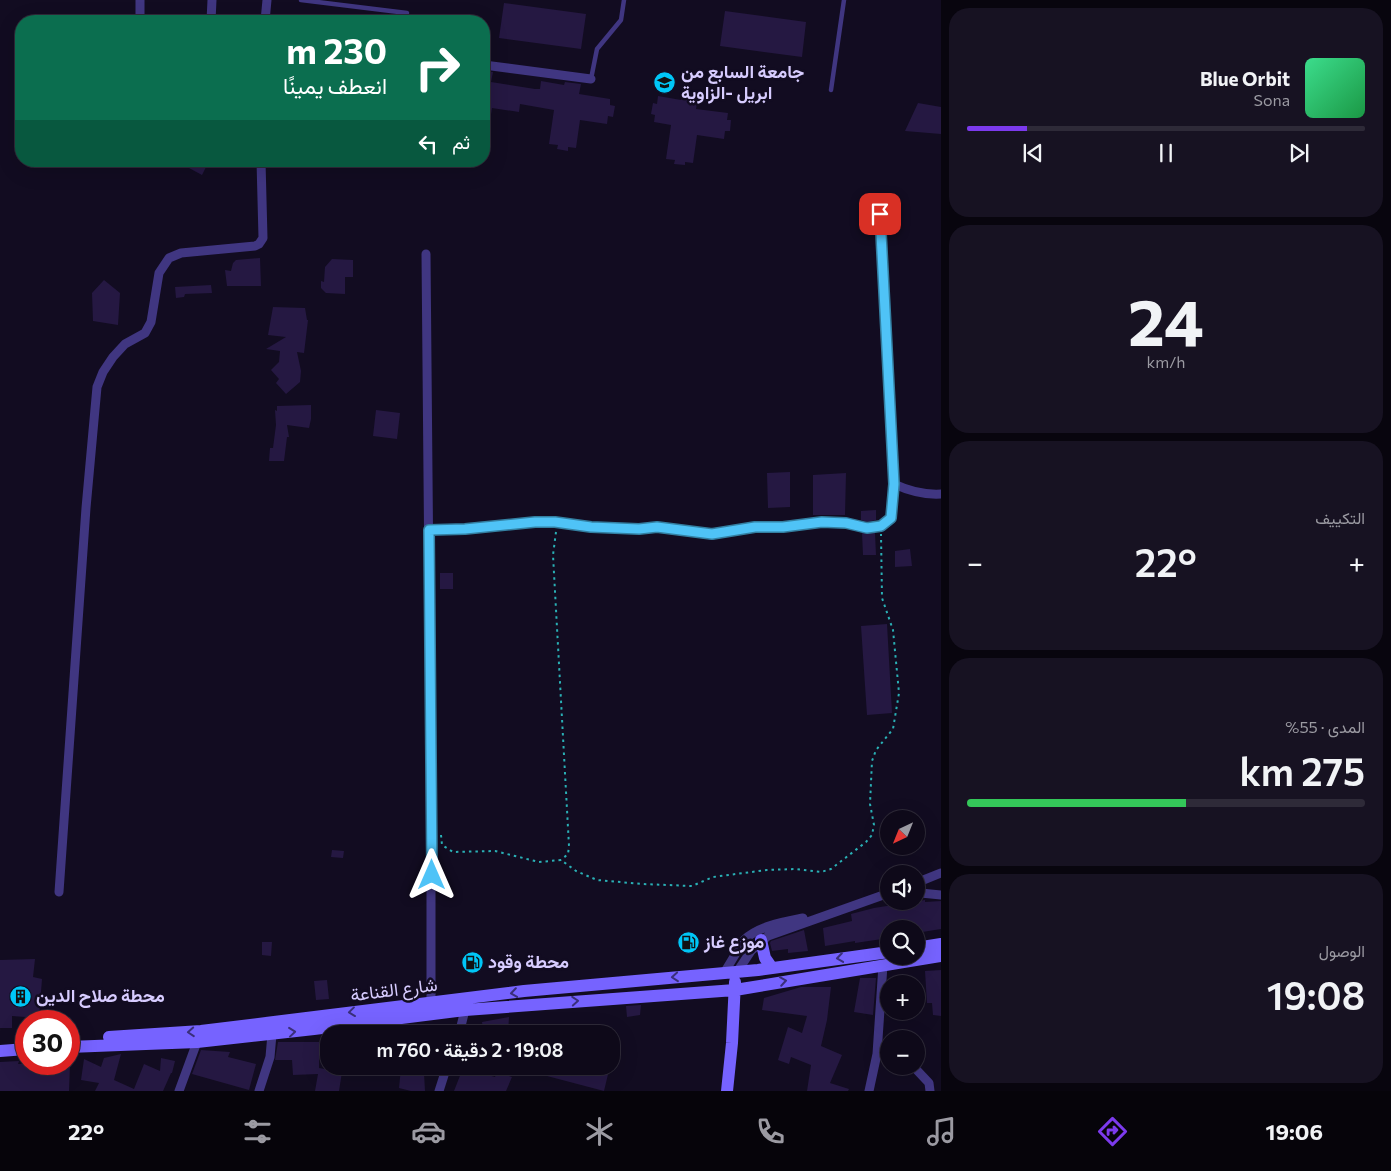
<!DOCTYPE html>
<html lang="ar">
<meta charset="utf-8">
<style>
:root{--surface:#0e0919;--page:#171222;--text:#f1f3f6;--muted:#9b9aa2;--line:#2e2a38;--accent:#7c3aed}
body{margin:0;font-family:Commissioner,Vazirmatn,sans-serif;background:var(--page);color:var(--text);direction:rtl;height:100vh;display:flex;flex-direction:column;font-size:19px;white-space:nowrap}
*{box-sizing:border-box;margin:0}
p{font-size:16px;color:var(--muted)}
.icon{flex:none;width:28px;height:28px;fill:none;stroke:currentColor;stroke-width:2;stroke-linecap:round;stroke-linejoin:round}
.map{position:relative;flex:1;overflow:hidden;direction:ltr}
.details{display:flex;flex-direction:column;gap:8px;padding:8px;background:#08050e;width:450px}
.details>*{flex:none}
.guide{position:absolute;left:15px;top:15px;width:475px;height:152px;border-radius:20px;box-shadow:0 5px 20px #0002,0 0 0 1px var(--line);direction:rtl;background:#0b6e4f;color:#fff;overflow:hidden}
.needle{width:32px;rotate:223deg}
.controls{position:absolute;left:880px;top:810px;display:grid;gap:10px}
.controls a{display:grid;place-items:center;width:45px;height:45px;border-radius:50%;background:var(--surface);box-shadow:0 5px 20px #0002,0 0 0 1px var(--line);font-size:25px}
.speed{position:absolute;left:15px;top:1010px;display:flex;gap:10px;font-size:25px;font-weight:700;text-align:center}
.speed>*{display:grid;place-content:center;width:65px;height:65px;border-radius:50%;background:var(--surface);box-shadow:0 5px 20px #0002,0 0 0 1px var(--line);line-height:1}
.speed .limit{border:8px solid #d22;background:#fff;color:#111}
.pin{position:absolute;display:grid;place-items:center;width:42px;height:42px;color:#fff;margin:-21px;border-radius:10px;box-shadow:0 2px 8px #0006}
.me{position:absolute;width:55px;margin:-28px;rotate:0deg;stroke-linejoin:round;filter:drop-shadow(0 0 4px #0008)}
.turn{display:flex;align-items:center;gap:18px;height:105px;padding:0 20px;font-size:22px}
.turn .icon{width:65px;height:65px;stroke-width:2.5}
.turn b{display:block;font-size:35px;line-height:42px}
.then{display:flex;align-items:center;height:48px;padding:0 20px;background:#0003;gap:10px;font-size:19px}
.big{font-size:38px;font-weight:600;line-height:1.1}
.details .card{flex:1;display:flex;flex-direction:column;justify-content:center;gap:8px;min-width:0;padding:0 18px;border-radius:20px;background:var(--page)}
.details .dial{align-items:center;gap:0}
.dial b{font-size:65px;line-height:1}
.song{display:flex;align-items:center;gap:15px}
.cover{width:60px;height:60px;border-radius:8px;background:linear-gradient(135deg,hsl(150 70% 55%),hsl(140 70% 35%))}
.played{height:5px;border-radius:2px;background:linear-gradient(90deg,var(--accent) 15%,var(--line) 15%)}
.keys{display:flex;justify-content:space-around;direction:ltr}
.heat{display:flex;justify-content:space-between;align-items:center;font-size:28px;direction:ltr}
.charge{height:8px;border-radius:4px;background:linear-gradient(90deg,#34c759 55%,var(--line) 0)}
.trip{position:absolute;left:320px;top:1025px;width:300px;height:50px;border-radius:20px;background:var(--surface);box-shadow:0 5px 20px #0002,0 0 0 1px var(--line);font-weight:600;line-height:50px;text-align:center;direction:rtl}
.dock{display:flex;height:80px;justify-content:space-around;align-items:center;background:#06040a;color:var(--muted)}
.dock .icon{width:35px;height:35px}
.dock .current{color:var(--accent)}
.dock b{font-size:22px;color:var(--text)}
main{display:flex;flex:1;min-height:0}
.map>svg:first-child{display:block}
.building{fill:#251842}
.lines{fill:none;stroke-linecap:round;stroke-linejoin:round}
.path{stroke:#2ab0b5;stroke-width:2;stroke-dasharray:2.5 4;stroke-linecap:butt}
.lane{stroke:#403681;stroke-width:4.5}
.street{stroke:#403681;stroke-width:9}
.secondary{stroke:#7663ff;stroke-width:12}
.oneway{stroke:#3a2f7a}
.route-casing{stroke:#337fa1;stroke-width:12}
.route{stroke:#4fc3f7;stroke-width:9}
.labels{text-anchor:middle;stroke-width:5;stroke-linejoin:round;paint-order:stroke}
.poi-label{font-size:18px;font-weight:bold;fill:#d7ccff;stroke:#120c21;text-anchor:start}
.street-label{font-size:18px;fill:#d7ccff;stroke:#120c21}
</style>
<main>
<section class="details">
<div class="card">
<div class="song"><i class="cover"></i><div><b>Blue Orbit</b><p>Sona</p></div></div>
<div class="played"></div>
<div class="keys"><svg class="icon" aria-label="previous" viewBox="0 0 24 24"><path d="M18 5L8 12l10 7zM5 5v14"/></svg><svg class="icon" aria-label="pause" viewBox="0 0 24 24"><path d="M8 5v14M16 5v14"/></svg><svg class="icon" aria-label="next" viewBox="0 0 24 24"><path d="M6 5l10 7-10 7zM19 5v14"/></svg></div>
</div>
<div class="card dial"><b>24</b><p>km/h</p></div>
<div class="card"><p>التكييف</p>
<div class="heat"><a>−</a><b class="big">22°</b><a>+</a></div>
</div>
<div class="card"><p>المدى · 55%</p><b class="big">275 km</b><div class="charge"></div></div>
<div class="card"><p>الوصول</p><b class="big">19:08</b></div>
</section>
<div class="map">
<svg width="941" height="1091" viewBox="0 0 941 1091">
<rect width="100%" height="100%" fill="#120c21"/>
<path class="building" d="M504,3L586,14L581,49L499,38Z
M725,11L806,22L802,57L720,46Z
M484,71L493,72L491,82L535,89H540L541,81L564,85L565,82L581,84L579,94L610,99V105L615,106L613,117L608,116L607,124L580,120L576,148L568,147V151L557,149L558,145L549,144L554,110L520,104L519,112L492,108L488,134H484Z
M658,96L681,100L682,96L698,98L696,109L728,113L727,120H731L730,131H725L724,139L697,135L693,163L685,162V165L674,164L675,160L666,159L671,125L654,122L655,115L651,114L653,103L657,104Z
M918,103L941,107V134L905,131Z
M176,161H209L202,175Z
M260,258L261,286H227L225,270L231,271L233,263L236,260Z
M332,259L353,260V277H345V294L326,293L321,288V281L324,282L325,267Z
M104,280L120,293L118,325L93,321L92,293Z
M211,285L212,293L185,294L184,297L176,298L175,287Z
M273,307L305,308L307,320H308L304,353L297,352L301,371L300,382L286,394L276,383L279,379L271,370L279,362L280,351L266,349L286,337L268,335Z
M311,405V419L309,428L287,425L289,437H287L284,461H269L270,448H273L276,425L275,410L277,411V406Z
M376,410L400,413L397,439L373,436Z
M790,472V507L768,508L767,473Z
M846,473L845,515H813V475Z
M876,510V520L867,522L861,520V511Z
M862,533H875L876,555H863Z
M910,549L912,566L895,567V551Z
M440,573H453V589H440Z
M887,624L892,713L867,715L861,626Z
M332,850L344,851L343,858L331,857Z
M925,900V902L941,901V929L916,933V929H889V938L855,943V941L825,946L823,928L852,921L851,914L874,908Z
M804,930L808,951L788,953V949L772,951L770,943L771,941Z
M262,942H272L271,956L262,955Z
M35,959L33,977L42,979L39,1018L12,1016V1028H0V960Z
M941,970V1016L933,1015L932,1003H927L925,971Z
M860,978H876L873,1015L854,1012Z
M327,980L329,999L316,1000L314,981Z
M801,987H831L827,1020L821,1046L842,1055L830,1083L849,1089L848,1091H807L811,1065L791,1057L789,1064L778,1060L788,1027L802,1033L807,1016L762,1010L764,998Z
M641,1005L640,1015L627,1017L626,1006Z
M509,1017L508,1034H484L482,1022Z
M561,1024L585,1033V1034H559Z
M393,1027L394,1034H362V1031Z
M278,1042H319V1068L342,1072L339,1091H315L318,1074L293,1075L292,1060H275Z
M201,1050L230,1052L228,1057L256,1064L249,1090L192,1074Z
M121,1054L114,1080L134,1089L144,1064L160,1071L161,1058L175,1061L172,1073H171L163,1091H95L99,1083L81,1080L84,1059L101,1067L104,1058Z
M19,1061L18,1064H70L69,1091H0V1062Z
M550,1066H579L593,1071L594,1066H610L604,1091L547,1076Z
M401,1068L424,1073L425,1091H411L399,1088Z
M463,1068L495,1077L497,1072L512,1077L506,1091H454Z"/>
<g class="lines">
<path class="path" d="M556,532L553,555L569,846L568,854L561,860
M441,835L442,845L453,852L495,851L539,862L561,860L576,871L597,880L642,884L692,886L713,877L767,870L796,869L821,872L831,869L866,842L872,835L874,825L870,804L872,761L876,750L893,729L899,693L893,630L882,598L881,534"/>
<path class="lane" d="M301,0L407,13
M591,79L597,49L621,20L624,0
M831,90L844,0"/>
<path class="street" d="M140,21V0
M211,21L212,0
M265,21L267,0
M484,65L591,79
M880,214L894,484C909,491 924,495 941,494
M426,254L431,806V1002
M429,530L465,529L535,522H555L591,527L639,529L657,527L712,535L755,527H783L822,522L846,523L867,528L881,526L891,518L894,484
M916,883L941,873
M916,890L921,893L941,895
M59,892L86,508L97,387L103,372L113,357L125,344L145,333L151,322L159,273L169,258L181,253L255,246L259,244L263,238L261,161
M737,972L751,951L768,936L889,893
M724,973L744,940C759,926 783,922 803,918
M459,1034L465,1010
M877,1054L889,1056
M913,1066L929,1083L930,1091
M179,1091L197,1042
M259,1091L270,1057L272,1034
M439,1091L447,1066
M869,1091L877,1054L883,965"/>
<path class="secondary" d="M761,940L765,958L772,968
M916,948L941,944
M109,1037L201,1031L524,991L758,970L889,952
M69,1047L197,1042L314,1029L465,1010L735,990L941,956
M0,1051L26,1049
M727,1091L732,1043L735,982"/>
</g>
<defs><path id="oneway-chevron" d="M-2-3.5L2.5 0L-2 3.5" fill="none" stroke-width="1.6" stroke-linecap="round" stroke-linejoin="round" transform="scale(1.25)"/></defs>
<g class="oneway">
<use href="#oneway-chevron" transform="translate(840 958) rotate(172)"/>
<use href="#oneway-chevron" transform="translate(675 977) rotate(175)"/>
<use href="#oneway-chevron" transform="translate(783 981) rotate(-9)"/>
<use href="#oneway-chevron" transform="translate(514 993) rotate(172)"/>
<use href="#oneway-chevron" transform="translate(575 1001) rotate(-4)"/>
<use href="#oneway-chevron" transform="translate(352 1012) rotate(173)"/>
<use href="#oneway-chevron" transform="translate(191 1032) rotate(176)"/>
<use href="#oneway-chevron" transform="translate(292 1032) rotate(-6)"/>
</g>
<g class="lines">
<defs>
<path id="route" d="M432,875L429,530L465,529L535,522H555L591,527L639,529L657,527L712,534L755,527H783L822,522L846,523L867,528L881,526L891,518L894,484L880,214"/>
</defs>
<use href="#route" class="route-casing"/>
<use href="#route" class="route"/>
</g>
<defs>
<symbol id="university-disc" viewBox="-11 -11 22 22"><circle r="9.5" fill="#00c6f7" stroke="#120c21"/><path d="M0-5L7-2L0 1L-7-2ZM-4 1L0 2.5L4 1V4Q0 6-4 4Z" fill="#111"/></symbol>
<symbol id="fuel-disc" viewBox="-11 -11 22 22"><circle r="9.5" fill="#00c6f7" stroke="#120c21"/><path d="M-5.5-6h7V0h2V4h1.3V-2.5L3-4.5l.8-.8L6-3V5H2.5V1h-1V6h-7ZM-4.2-4.7v3.2H.2V-4.7Z" fill="#111"/></symbol>
<symbol id="building-disc" viewBox="-11 -11 22 22"><circle r="9.5" fill="#00c6f7" stroke="#120c21"/><path d="M-4-6H4V6H1V3H-1V6H-4ZM-2.5-4.3h1.7v1.8h-1.7ZM.8-4.3h1.7v1.8H.8ZM-2.5-1h1.7V.8h-1.7ZM.8-1h1.7V.8H.8Z" fill="#111"/></symbol>
</defs>
<g fill-rule="evenodd">
<use href="#university-disc" x="652" y="70" width="25" height="25"/>
<use href="#fuel-disc" x="676" y="930" width="25" height="25"/>
<use href="#fuel-disc" x="460" y="950" width="25" height="25"/>
<use href="#building-disc" x="8" y="984" width="25" height="25"/>
</g>
<g class="labels">
<g class="poi-label">
<text x="681" y="78">جامعة السابع من<tspan x="681" dy="21">ابريل -الزاوية</tspan></text>
<text x="704" y="948">موزع غاز</text>
<text x="488" y="968">محطة وقود</text>
<text x="36" y="1002">محطة صلاح الدين</text>
</g>
<g class="street-label">
<text transform="translate(394 990) rotate(-7)" y="6">شارع القناعة</text>
</g>
</g>
</svg>
<div class="controls">
<a><svg class="needle" viewBox="-14 -14 28 28"><path d="M0-13l5 13h-10z" fill="#e53935"/><path d="M0 13l5-13h-10z" fill="#9b9aa2"/></svg></a>
<a><svg class="icon" aria-label="sound" viewBox="0 0 24 24"><path d="M4 9h4l5-4v14l-5-4H4zM17 9q2 3 0 6"/></svg></a>
<a><svg class="icon" aria-label="search" viewBox="0 0 24 24"><circle cx="10" cy="10" r="6"/><path d="M15 15l6 6"/></svg></a>
<a>+</a>
<a>−</a>
</div>
<div class="speed"><div class="limit">30</div></div>
<div class="pin" style="left:880px;top:214px;background:#d93025"><svg class="icon" aria-label="arrive" viewBox="0 0 24 24"><path d="M6 21V4h12l-3 4 3 4H6"/></svg></div>
<svg class="me" style="left:432px;top:875px" viewBox="-20 -20 40 40"><path d="M0-17L14 15 0 8-14 15z" fill="#4fc3f7" stroke="#fff" stroke-width="4"/></svg>
<div class="trip">19:08 · 2 دقيقة · 760 m</div>
<div class="guide">
<div class="turn"><svg class="icon" aria-label="right" viewBox="0 0 24 24"><path d="M7 20v-9h11M14 6l5 5-5 5"/></svg><div><b>230 m</b>انعطف يمينًا</div></div>
<div class="then">ثم<svg class="icon" aria-label="left" viewBox="0 0 24 24"><path d="M17 20v-9H6M10 6l-5 5 5 5"/></svg></div>
</div>
</div>
</main>
<nav class="dock">
<b>19:06</b>
<svg class="icon current" aria-label="directions" viewBox="0 0 24 24"><path d="M12 3l9 9-9 9-9-9zM9 14v-3h6M13 9l2 2-2 2"/></svg>
<svg class="icon" aria-label="music" viewBox="0 0 24 24"><path d="M9 18V5l10-2v13"/><circle cx="6" cy="18" r="3"/><circle cx="16" cy="16" r="3"/></svg>
<svg class="icon" aria-label="phone" viewBox="0 0 24 24"><path d="M5 4h4l2 5-3 2q2 4 5 5l2-3 5 2v4C11 20 4 13 5 4z"/></svg>
<svg class="icon" aria-label="climate" viewBox="0 0 24 24"><path d="M12 3v18M4 7l16 10M4 17L20 7"/></svg>
<svg class="icon" aria-label="car" viewBox="0 0 24 24"><path d="M5 17H2v-5l4-1 3-4h7l3 4 3 1v5h-3M9 17h6M6 11h13"/><circle cx="7" cy="17" r="2"/><circle cx="17" cy="17" r="2"/></svg>
<svg class="icon" aria-label="filters" viewBox="0 0 24 24"><path d="M4 7h16M4 17h16"/><circle cx="9" cy="7" r="2"/><circle cx="15" cy="17" r="2"/></svg>
<b>22°</b>
</nav>
